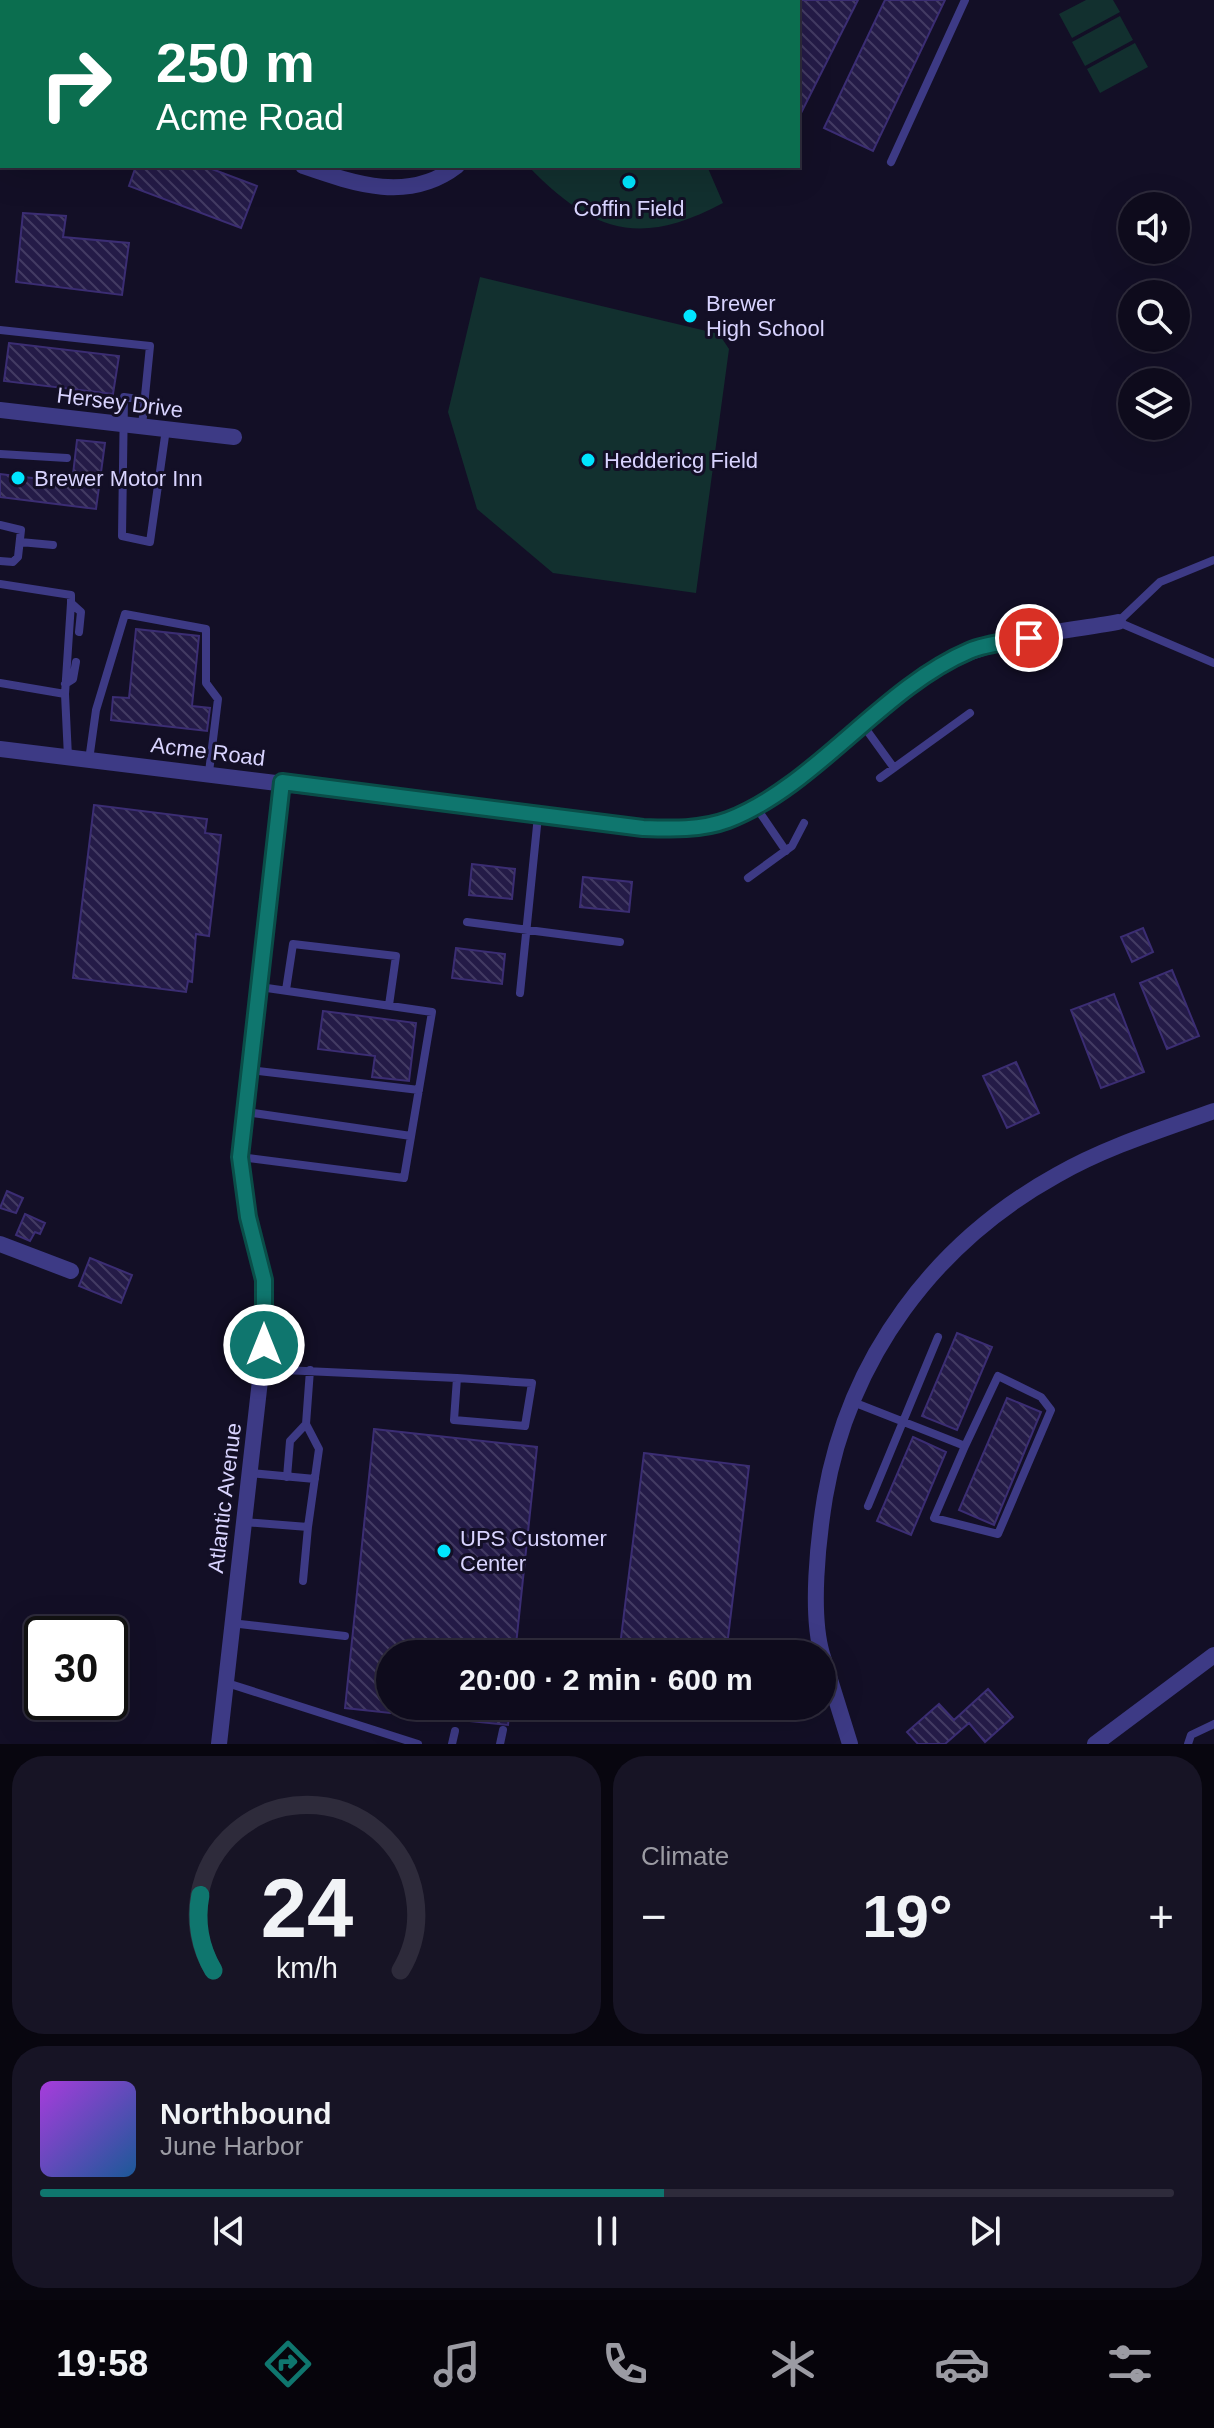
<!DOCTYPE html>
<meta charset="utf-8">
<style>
:root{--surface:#0e0b1c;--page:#171425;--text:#f1f3f6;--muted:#9b9ba3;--line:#2e2b3b;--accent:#0f766e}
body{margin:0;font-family:Helvetica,sans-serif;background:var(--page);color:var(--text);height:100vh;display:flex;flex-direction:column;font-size:30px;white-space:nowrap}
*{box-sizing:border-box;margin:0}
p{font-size:26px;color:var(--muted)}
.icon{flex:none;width:44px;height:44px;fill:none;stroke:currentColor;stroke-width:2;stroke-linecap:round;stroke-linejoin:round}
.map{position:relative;height:1744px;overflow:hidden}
.sheet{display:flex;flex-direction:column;gap:12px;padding:12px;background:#08060f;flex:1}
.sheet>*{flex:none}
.top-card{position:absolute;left:0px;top:0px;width:800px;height:168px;box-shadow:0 8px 32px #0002,0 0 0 2px var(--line);background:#0b6e4f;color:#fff;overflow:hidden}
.buttons{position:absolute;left:1118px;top:192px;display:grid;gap:16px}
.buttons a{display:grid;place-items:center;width:72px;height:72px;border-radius:50%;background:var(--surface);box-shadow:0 8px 32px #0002,0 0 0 2px var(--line);font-size:40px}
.speed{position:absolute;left:24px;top:1616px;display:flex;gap:16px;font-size:40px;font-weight:700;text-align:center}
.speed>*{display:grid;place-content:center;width:104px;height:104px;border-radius:50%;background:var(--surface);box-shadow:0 8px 32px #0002,0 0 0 2px var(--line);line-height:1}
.speed .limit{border:4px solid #111;border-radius:12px;background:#fff;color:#111}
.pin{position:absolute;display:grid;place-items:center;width:68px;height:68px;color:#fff;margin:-34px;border:4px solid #fff;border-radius:50%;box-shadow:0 2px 8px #0007}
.me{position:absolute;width:88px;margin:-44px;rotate:0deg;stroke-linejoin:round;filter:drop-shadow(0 0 6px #0008)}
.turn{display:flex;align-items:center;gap:28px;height:168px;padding:0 24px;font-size:36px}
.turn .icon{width:104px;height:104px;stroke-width:2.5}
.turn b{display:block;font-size:56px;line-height:68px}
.big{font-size:60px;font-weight:700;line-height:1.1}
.sheet .tile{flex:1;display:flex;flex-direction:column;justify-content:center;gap:12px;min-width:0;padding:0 28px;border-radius:32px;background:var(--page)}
.sheet .dial{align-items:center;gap:0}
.dial svg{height:208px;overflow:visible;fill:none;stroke:var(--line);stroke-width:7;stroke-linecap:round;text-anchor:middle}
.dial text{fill:var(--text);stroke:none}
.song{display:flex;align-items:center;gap:24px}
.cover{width:96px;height:96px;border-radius:12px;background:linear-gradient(135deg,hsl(280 70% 55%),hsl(210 70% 35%))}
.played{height:8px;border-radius:4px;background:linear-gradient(90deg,var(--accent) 55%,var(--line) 55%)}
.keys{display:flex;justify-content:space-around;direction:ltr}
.heat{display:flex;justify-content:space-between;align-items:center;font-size:44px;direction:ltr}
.sheet .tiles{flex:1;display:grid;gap:12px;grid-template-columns:1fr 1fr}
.tile:last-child{grid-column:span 2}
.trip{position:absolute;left:376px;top:1640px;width:460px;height:80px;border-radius:40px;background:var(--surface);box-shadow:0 8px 32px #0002,0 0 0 2px var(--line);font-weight:700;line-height:80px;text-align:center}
.dock{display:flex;height:128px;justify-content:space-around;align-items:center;background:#06040b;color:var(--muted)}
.dock .icon{width:56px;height:56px}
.dock .active{color:var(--accent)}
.dock b{font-size:36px;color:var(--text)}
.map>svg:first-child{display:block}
.grass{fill:#12302f}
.building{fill:url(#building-back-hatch);stroke:#3b2d73;stroke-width:2}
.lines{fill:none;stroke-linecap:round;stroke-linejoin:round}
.service{stroke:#3d3a85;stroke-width:8}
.minor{stroke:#3d3a85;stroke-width:16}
.route-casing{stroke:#0a4d48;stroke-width:20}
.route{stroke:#0f766e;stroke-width:14}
.poi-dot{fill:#00e5ff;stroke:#130f26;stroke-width:3}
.labels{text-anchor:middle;stroke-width:6;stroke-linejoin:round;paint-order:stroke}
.poi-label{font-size:22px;fill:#d9d4ff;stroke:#130f26;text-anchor:start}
.street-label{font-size:22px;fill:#d9d4ff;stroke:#130f26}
</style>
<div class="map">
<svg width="1214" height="1744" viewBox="0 0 1214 1744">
<defs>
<pattern id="building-back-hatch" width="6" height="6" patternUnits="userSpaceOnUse" patternTransform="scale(2)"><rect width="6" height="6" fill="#241b47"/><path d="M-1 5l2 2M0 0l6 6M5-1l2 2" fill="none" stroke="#433b63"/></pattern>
</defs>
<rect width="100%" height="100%" fill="#130f26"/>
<path class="grass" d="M1086,0H1113L1120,12L1072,38L1059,14Z
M1120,16L1133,40L1085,66L1072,42Z
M1135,43L1148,67L1100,93L1087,69Z
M528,166H707L723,203C639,248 592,232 528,166Z
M480,277L719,334L729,349L696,593L553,573L477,509L448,412Z"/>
<path class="building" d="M798,0H858L798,119Z
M885,0H945L873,151L824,128Z
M136,166H204L257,186L241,228L129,186Z
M23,213L66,216L63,237L129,243L122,295L16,282Z
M9,343L119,356L113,394L4,381Z
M77,440L105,443L96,509L0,497V474L72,483Z
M136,629L199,636L192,706L210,708L207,731L111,720L113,697L129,698Z
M94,805L207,819L205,833L221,835L209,936L196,934L192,982L188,981L186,992L73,978Z
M472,864L515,869L512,899L469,895Z
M583,877L632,882L629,912L580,907Z
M1143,928L1153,952L1132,962L1121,937Z
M456,948L505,954L502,984L452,978Z
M1172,970L1199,1036L1167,1049L1140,983Z
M1114,994L1144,1072L1101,1088L1071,1010Z
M323,1011L416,1023L409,1081L372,1077L375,1056L318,1049Z
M1016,1062L1039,1113L1007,1128L983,1076Z
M7,1191L23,1198L16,1213L0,1208Z
M25,1214L45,1223L40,1234L35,1232L30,1241L16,1235Z
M90,1258L132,1275L121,1303L79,1286Z
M957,1333L992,1347L957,1430L922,1416Z
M1007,1398L1041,1412L994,1525L959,1510Z
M374,1429L537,1447L515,1654H390V1713L345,1708Z
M913,1437L946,1452L911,1535L877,1521Z
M644,1453L749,1466L726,1654H619Z
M988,1689L1013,1717L985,1742L969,1723L945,1744H918L907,1732L939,1704L954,1720Z
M402,1706H510L508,1725L401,1714Z"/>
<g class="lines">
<path class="service" d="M62,0L63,2
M455,0L457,2
M635,2L637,0
M782,2L783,0
M0,8H2
M891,162L965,0
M0,330L150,346L142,426
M145,400L124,397L122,536L150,542L166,429
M0,454L67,458
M0,525L21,530L18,557L13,562L0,561
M20,542L53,545
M1214,560L1160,582L1118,622L1214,663
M0,584L71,595V603L81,612L79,632
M0,683L65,694L68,757
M65,684L73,679L76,662
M65,694L71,603
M863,725L894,768
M89,760L96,710L125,614L206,629V683L218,699L209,772
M880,778L970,713
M756,807L786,851
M748,878L792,846L804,823
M467,922L620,942
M286,990L293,944L396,956L389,1005
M520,993L538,816
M250,1070L419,1090
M246,1112L411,1136
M240,1157L404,1178L432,1012L260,987
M262,1369L457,1378L454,1420L525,1426L532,1383L457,1378
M853,1402L965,1446L934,1518L998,1534L1051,1410L1041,1397L998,1376L965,1446
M250,1473L315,1479
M287,1477L290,1441L306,1424
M868,1506L938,1337
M244,1522L308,1527L303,1581
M308,1527L319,1449L306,1424L310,1370
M231,1623L345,1636
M227,1683L418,1744
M452,1744L455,1731
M500,1744L503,1730
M1188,1744L1191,1735L1214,1724"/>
<path class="minor" d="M0,60L2,61
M303,166C355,184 409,203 457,166
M0,410L234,437
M0,749L643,828C672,829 701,830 728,820C806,791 868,707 941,666C993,636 1059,633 1118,622
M0,1244L71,1271
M822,1654C810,1613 818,1540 825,1497C849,1358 934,1243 1057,1175C1106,1147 1161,1130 1214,1111
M822,1654L850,1744
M219,1744L264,1345V1280L248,1217L240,1157L282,782
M1095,1744L1214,1655"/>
</g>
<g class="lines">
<defs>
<path id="route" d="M264,1345V1280L248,1217L240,1157L282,782L643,828C672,829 701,830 728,820C816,786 882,688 969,651C987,643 1010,642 1029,638"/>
</defs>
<use href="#route" class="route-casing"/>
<use href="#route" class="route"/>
</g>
<g class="poi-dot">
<circle cx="629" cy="182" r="8"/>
<circle cx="690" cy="316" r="8"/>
<circle cx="588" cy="460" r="8"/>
<circle cx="18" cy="478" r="8"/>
<circle cx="444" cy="1551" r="8"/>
</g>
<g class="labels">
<g class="poi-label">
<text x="629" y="216" text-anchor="middle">Coffin Field</text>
<text x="706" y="311">Brewer<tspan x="706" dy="25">High School</tspan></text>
<text x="604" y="468">Heddericg Field</text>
<text x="34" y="486">Brewer Motor Inn</text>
<text x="460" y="1546">UPS Customer<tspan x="460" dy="25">Center</tspan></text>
</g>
<g class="street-label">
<text transform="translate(120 402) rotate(7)" y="8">Hersey Drive</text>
<text transform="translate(208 751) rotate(7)" y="8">Acme Road</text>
<text transform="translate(224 1498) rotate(-83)" y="8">Atlantic Avenue</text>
</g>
</g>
</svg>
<div class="buttons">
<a><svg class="icon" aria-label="sound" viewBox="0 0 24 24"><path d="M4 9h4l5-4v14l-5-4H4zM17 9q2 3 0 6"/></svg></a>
<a><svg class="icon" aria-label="search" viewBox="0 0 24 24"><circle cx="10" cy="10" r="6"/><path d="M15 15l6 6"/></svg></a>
<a><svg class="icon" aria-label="layers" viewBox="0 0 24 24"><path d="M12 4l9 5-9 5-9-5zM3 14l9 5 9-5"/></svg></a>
</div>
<div class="speed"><div class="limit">30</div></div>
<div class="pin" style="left:1029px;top:638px;background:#d93025"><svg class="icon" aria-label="arrive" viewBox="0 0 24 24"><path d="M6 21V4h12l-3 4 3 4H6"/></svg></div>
<svg class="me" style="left:264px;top:1345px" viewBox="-20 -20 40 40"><circle r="17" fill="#0f766e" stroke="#fff" stroke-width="3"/><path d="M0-11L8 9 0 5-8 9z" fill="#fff"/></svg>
<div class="trip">20:00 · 2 min · 600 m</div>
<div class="top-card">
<div class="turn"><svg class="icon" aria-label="right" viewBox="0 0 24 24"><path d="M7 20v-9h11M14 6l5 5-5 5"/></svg><div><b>250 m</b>Acme Road</div></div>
</div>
</div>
<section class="sheet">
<div class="tiles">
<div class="tile dial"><svg viewBox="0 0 100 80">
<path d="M14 69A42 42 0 1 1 86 69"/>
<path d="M14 69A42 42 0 0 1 9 40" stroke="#0f766e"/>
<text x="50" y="56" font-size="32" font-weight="700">24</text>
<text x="50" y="72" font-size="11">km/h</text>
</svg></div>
<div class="tile"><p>Climate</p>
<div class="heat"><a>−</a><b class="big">19°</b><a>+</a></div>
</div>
<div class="tile">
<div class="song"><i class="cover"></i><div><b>Northbound</b><p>June Harbor</p></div></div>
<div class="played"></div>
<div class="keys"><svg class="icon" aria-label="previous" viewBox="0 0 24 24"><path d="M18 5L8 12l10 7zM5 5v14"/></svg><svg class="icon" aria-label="pause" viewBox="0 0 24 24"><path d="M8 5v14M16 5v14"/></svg><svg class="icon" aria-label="next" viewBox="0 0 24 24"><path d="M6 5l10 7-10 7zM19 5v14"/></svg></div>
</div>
</div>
</section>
<nav class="dock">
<b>19:58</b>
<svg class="icon active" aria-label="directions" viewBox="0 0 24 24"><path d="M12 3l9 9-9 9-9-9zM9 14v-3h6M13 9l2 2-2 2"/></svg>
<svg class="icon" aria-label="music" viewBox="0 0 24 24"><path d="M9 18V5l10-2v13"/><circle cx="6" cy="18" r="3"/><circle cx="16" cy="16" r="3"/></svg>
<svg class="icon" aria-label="phone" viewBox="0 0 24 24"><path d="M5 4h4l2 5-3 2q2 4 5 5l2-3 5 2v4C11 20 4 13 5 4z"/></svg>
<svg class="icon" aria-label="climate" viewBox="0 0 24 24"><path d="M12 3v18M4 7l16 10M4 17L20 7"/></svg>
<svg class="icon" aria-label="car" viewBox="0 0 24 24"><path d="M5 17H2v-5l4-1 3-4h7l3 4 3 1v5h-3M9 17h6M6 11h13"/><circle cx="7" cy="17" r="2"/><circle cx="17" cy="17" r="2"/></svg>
<svg class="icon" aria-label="filters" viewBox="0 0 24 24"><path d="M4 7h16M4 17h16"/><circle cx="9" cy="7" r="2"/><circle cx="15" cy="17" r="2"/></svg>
</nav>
